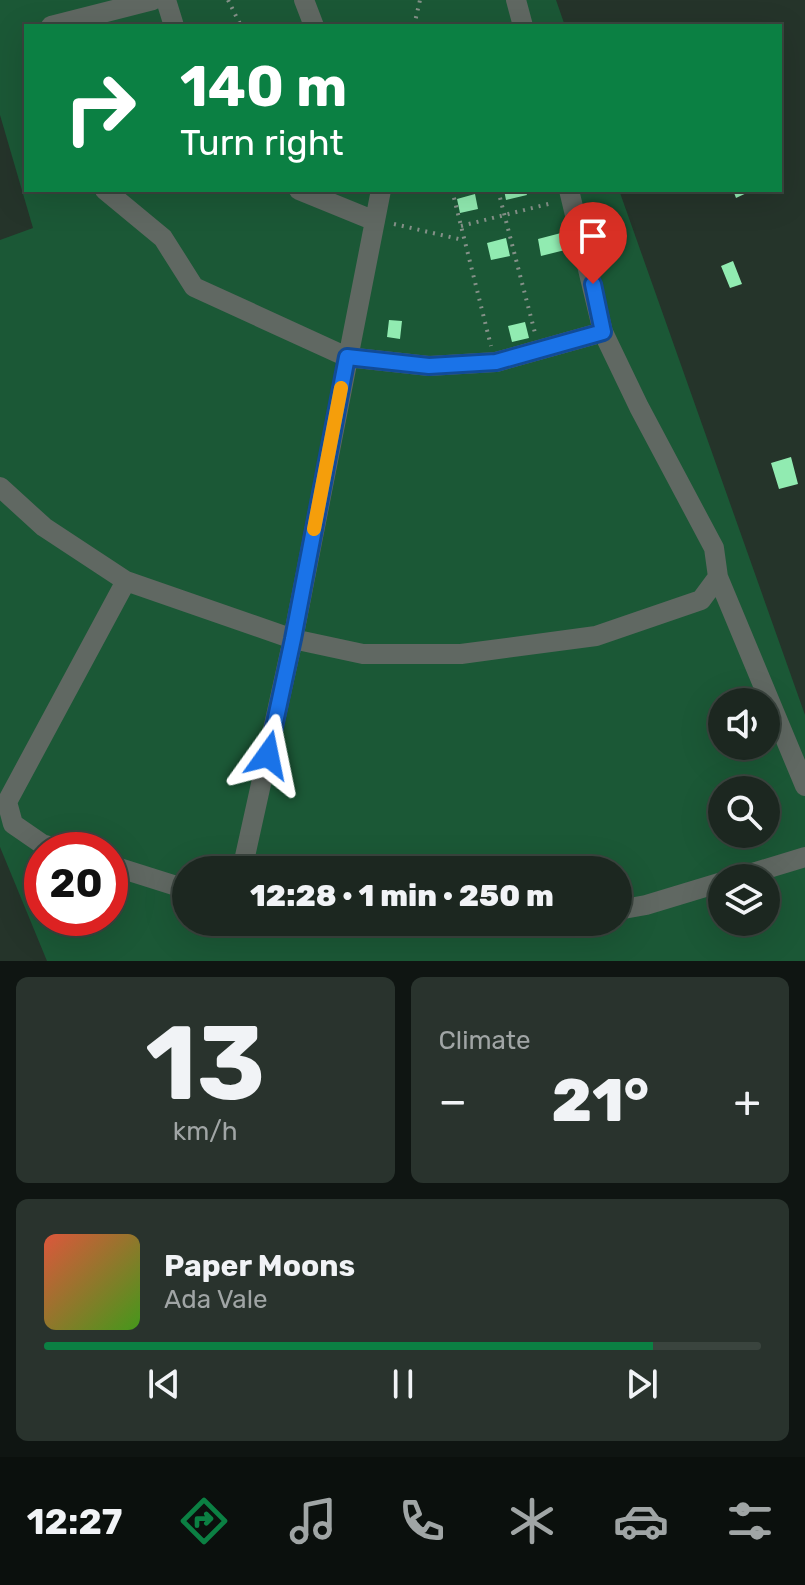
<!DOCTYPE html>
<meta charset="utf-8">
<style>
:root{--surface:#1c2720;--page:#29332d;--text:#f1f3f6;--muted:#a0a5a5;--line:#3a443e;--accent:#0b8043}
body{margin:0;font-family:Rubik,sans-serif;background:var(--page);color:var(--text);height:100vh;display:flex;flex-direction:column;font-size:30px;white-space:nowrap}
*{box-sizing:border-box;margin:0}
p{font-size:26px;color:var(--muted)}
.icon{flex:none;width:44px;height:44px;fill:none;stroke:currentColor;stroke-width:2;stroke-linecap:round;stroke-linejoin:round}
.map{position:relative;height:961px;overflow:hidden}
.details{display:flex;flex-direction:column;gap:16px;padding:16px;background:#0f1512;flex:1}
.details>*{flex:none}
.guide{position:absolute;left:24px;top:24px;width:758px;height:168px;border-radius:0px;box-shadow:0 8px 32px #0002,0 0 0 2px var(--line);background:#0b8043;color:#fff;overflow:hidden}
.tools{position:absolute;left:708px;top:688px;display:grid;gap:16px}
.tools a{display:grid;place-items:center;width:72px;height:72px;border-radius:50%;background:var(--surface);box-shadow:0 8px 32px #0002,0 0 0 2px var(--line);font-size:40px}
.speed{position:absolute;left:24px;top:832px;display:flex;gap:16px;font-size:40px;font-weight:700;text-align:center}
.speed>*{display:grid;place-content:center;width:104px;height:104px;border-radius:50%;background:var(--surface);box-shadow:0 8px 32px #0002,0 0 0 2px var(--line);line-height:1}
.speed .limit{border:12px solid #d22;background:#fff;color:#111}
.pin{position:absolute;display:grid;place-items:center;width:68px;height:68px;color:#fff;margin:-82px -34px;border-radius:50% 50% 50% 0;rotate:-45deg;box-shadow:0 0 8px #0007}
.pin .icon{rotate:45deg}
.me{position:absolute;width:88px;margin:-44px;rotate:12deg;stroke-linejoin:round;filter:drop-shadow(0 0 6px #0008)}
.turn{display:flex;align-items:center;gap:28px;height:168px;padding:0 24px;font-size:36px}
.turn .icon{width:104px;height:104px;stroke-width:2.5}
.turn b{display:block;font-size:56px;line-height:68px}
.big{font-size:60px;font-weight:800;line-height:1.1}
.details .widget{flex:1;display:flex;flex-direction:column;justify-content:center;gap:12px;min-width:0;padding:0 28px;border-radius:12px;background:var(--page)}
.details .dial{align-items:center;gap:0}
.dial b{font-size:104px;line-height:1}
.song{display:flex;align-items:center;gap:24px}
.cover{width:96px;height:96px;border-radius:12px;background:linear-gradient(135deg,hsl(10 70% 55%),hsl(100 70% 35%))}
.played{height:8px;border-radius:4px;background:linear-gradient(90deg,var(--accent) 85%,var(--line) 85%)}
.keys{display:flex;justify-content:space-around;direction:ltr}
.heat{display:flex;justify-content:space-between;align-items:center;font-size:44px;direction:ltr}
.details .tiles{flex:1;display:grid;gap:16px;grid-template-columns:1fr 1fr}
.widget:last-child{grid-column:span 2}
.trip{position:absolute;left:172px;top:856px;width:460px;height:80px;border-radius:40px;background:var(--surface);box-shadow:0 8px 32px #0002,0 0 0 2px var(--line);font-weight:800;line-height:80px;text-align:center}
.menu{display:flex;height:128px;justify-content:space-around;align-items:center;background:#0b100d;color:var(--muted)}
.menu .icon{width:56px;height:56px}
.menu .on{color:var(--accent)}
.menu b{font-size:36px;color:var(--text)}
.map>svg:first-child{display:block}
.green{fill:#1b5836;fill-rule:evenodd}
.building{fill:#91ebb1}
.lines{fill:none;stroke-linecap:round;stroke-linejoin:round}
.path{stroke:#859189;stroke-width:4;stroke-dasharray:2 6;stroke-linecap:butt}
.minor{stroke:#606862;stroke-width:20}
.route-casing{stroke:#114b97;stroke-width:20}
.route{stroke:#1a73e8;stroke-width:14}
.slow{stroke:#f59e0b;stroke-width:14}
</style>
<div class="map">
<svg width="805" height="961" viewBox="0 0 805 961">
<rect width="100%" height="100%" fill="#25342a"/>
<path class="green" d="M0,0H556L565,26H26V190H619L805,715V961H47L0,847V240L33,228L0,115ZM722,702H766V746H722ZM722,790H766V834H722ZM42,850H110V918H42ZM186,870H618V922H186ZM722,878H766V922H722Z"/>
<path class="building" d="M504,190H525L527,195L506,200Z
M733,190H753L736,198Z
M475,194L478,209L460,213L457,199Z
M561,233L565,250L541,256L538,239Z
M506,238L510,256L491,260L487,243Z
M733,261L742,284L730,288L721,266Z
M389,320L402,321L400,339L387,337Z
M525,322L529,338L512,342L508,326Z
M791,457L798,484L779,489L771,463Z"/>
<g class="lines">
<path class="path" d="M228,0L241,26
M414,26L420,0
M452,190L491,346
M498,190L535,333
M394,224L463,240
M461,226L552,203"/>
<path class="minor" d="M166,0L174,26
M304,0L314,26
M516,0L523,26
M51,26L153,0
M105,190L163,238L194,287L347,357L429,366L496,362L603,332L569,190
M299,190L375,221
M0,487L44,527L126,581L293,639L363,654H461L596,636L701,600L718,577L714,548L639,407L603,332
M718,577L805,786
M63,850L42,844L13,824L7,802L126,581
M110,865L186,889
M242,870L293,639L381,190
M736,878L805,857
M618,910L646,905L722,882
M381,922C429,928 477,926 526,922"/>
</g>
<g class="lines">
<defs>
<path id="route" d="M268,755L293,639L347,357L429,366L496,362L603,332L593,284"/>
</defs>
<use href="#route" class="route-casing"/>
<use href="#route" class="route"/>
<path class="slow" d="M314,529L341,388"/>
</g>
</svg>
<div class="tools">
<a><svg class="icon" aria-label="sound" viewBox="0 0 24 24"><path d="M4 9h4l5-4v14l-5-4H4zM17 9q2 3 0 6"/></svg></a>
<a><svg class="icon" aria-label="search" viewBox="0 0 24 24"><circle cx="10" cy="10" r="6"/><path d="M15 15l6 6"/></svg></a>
<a><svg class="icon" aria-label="layers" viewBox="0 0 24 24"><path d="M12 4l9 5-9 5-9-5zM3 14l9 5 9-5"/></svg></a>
</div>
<div class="speed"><div class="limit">20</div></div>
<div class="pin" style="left:593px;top:284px;background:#d93025"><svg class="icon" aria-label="arrive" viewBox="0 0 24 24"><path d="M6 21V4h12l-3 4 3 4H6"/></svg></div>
<svg class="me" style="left:268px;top:755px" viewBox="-20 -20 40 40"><path d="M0-17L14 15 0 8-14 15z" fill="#1a73e8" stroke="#fff" stroke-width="4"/></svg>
<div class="trip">12:28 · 1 min · 250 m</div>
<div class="guide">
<div class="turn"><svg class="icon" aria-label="right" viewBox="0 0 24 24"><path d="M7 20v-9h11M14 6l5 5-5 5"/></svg><div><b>140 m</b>Turn right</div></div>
</div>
</div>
<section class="details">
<div class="tiles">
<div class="widget dial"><b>13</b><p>km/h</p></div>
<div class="widget"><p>Climate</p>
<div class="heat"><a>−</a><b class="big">21°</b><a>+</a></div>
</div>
<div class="widget">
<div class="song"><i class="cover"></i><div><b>Paper Moons</b><p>Ada Vale</p></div></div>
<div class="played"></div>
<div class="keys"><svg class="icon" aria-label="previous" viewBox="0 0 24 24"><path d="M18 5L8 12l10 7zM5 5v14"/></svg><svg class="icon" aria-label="pause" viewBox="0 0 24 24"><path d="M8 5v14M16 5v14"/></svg><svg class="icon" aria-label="next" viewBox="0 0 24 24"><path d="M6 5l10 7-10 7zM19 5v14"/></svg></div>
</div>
</div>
</section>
<nav class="menu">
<b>12:27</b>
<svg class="icon on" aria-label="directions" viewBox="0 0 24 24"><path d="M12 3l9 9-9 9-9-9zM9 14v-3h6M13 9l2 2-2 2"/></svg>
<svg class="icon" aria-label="music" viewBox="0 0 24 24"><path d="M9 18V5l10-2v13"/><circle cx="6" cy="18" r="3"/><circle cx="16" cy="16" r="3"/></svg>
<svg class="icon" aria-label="phone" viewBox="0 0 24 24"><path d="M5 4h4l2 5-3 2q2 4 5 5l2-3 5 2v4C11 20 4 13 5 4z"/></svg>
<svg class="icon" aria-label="climate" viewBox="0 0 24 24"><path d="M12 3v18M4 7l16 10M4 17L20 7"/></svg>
<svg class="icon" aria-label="car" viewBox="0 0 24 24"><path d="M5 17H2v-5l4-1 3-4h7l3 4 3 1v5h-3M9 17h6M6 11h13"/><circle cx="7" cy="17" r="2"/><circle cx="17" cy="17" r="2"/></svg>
<svg class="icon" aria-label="filters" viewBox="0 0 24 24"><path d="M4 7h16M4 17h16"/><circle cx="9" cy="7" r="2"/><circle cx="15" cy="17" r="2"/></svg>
</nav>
